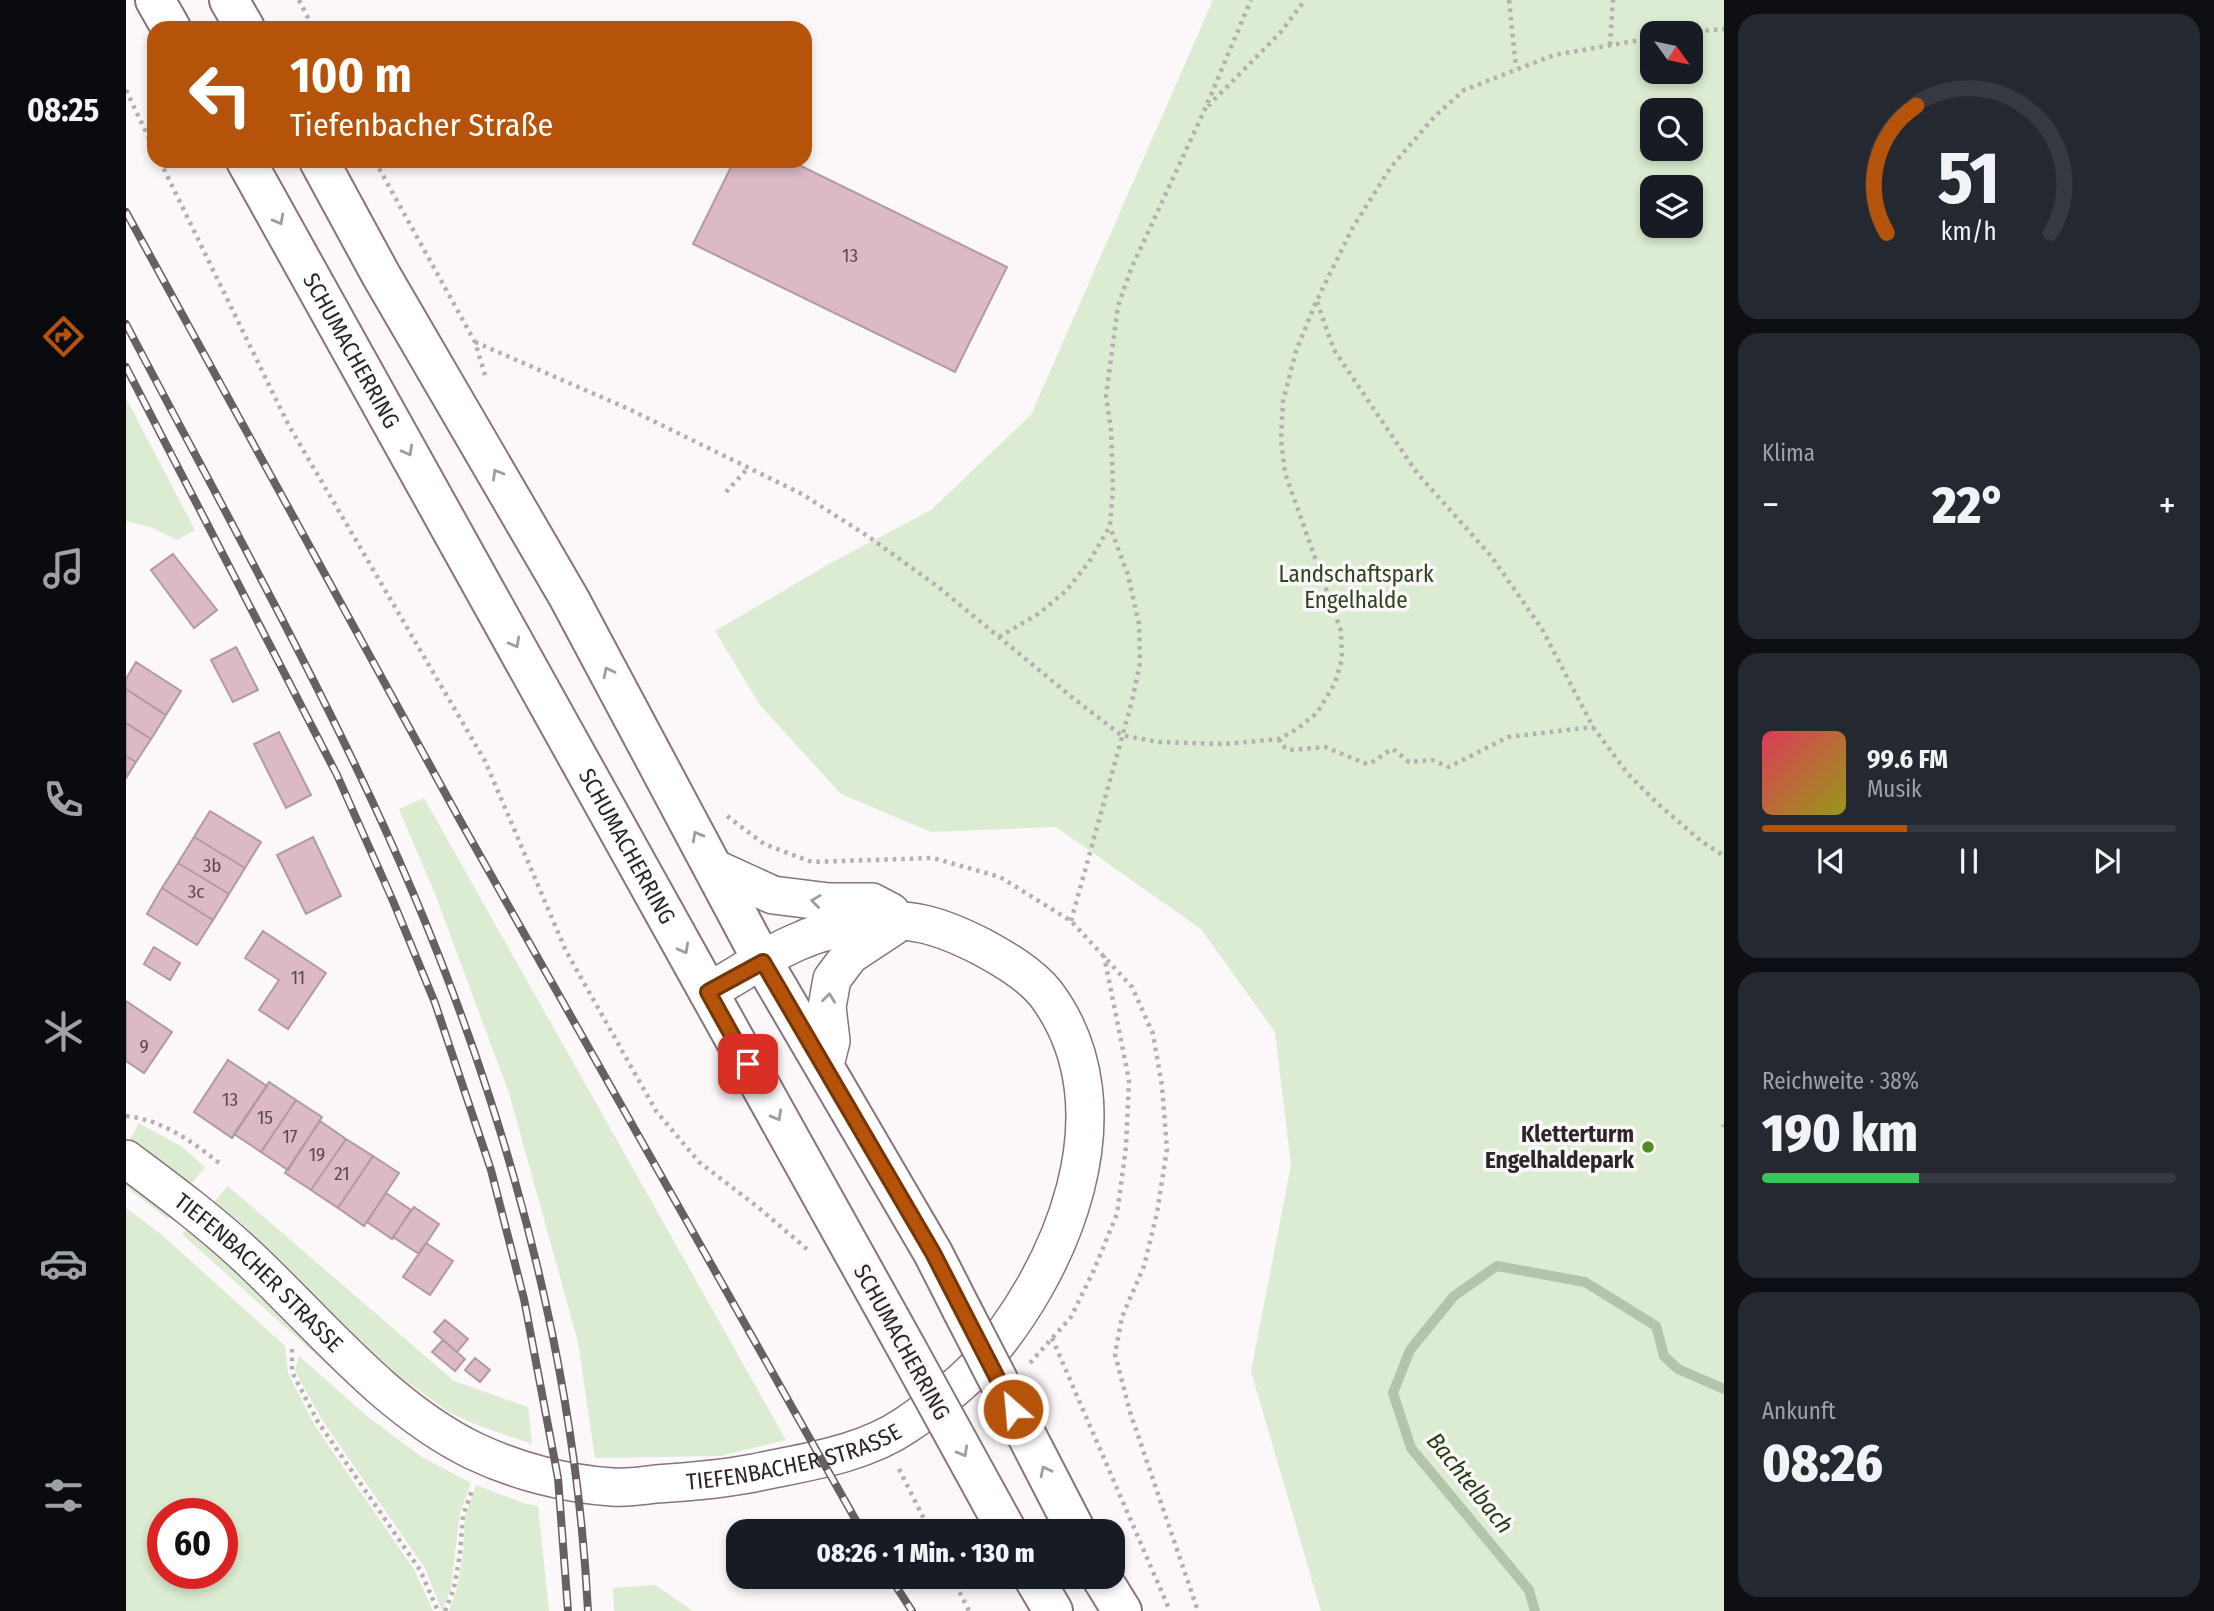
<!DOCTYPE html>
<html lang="de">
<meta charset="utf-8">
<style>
:root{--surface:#171b24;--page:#242831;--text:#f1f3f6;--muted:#9ea1a6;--line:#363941;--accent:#b45309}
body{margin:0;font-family:"Fira Sans Condensed",sans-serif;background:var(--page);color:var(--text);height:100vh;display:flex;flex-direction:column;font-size:26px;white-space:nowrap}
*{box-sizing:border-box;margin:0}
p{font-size:23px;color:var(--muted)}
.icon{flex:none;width:38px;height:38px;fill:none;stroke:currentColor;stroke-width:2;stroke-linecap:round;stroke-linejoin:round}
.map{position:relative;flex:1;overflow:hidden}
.drawer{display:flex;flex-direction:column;gap:14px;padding:14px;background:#0d0f14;width:490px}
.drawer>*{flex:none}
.guide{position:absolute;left:21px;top:21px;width:665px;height:147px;border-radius:21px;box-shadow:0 4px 10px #0003;background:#b45309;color:#fff;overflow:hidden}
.needle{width:46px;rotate:123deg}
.fabs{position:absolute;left:1514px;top:21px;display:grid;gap:14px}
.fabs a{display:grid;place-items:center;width:63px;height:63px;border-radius:14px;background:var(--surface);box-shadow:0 4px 10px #0003;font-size:35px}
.speed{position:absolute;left:21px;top:1498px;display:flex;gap:14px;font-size:35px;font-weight:700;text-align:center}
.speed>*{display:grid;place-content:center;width:91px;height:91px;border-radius:50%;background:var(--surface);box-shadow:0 4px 10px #0003;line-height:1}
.speed .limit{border:10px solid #d22;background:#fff;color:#111}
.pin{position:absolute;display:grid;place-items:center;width:60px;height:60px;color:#fff;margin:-30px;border-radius:14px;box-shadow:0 4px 10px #0006}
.me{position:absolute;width:77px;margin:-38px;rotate:333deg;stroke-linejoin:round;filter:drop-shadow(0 0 5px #0008)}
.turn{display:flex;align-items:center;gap:24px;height:147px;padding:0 28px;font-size:32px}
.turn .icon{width:91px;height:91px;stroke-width:2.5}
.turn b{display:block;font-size:49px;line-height:60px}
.big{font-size:52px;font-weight:800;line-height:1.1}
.drawer .card{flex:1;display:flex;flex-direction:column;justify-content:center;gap:10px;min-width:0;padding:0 24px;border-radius:21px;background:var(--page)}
.drawer .dial{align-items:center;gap:0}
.dial svg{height:182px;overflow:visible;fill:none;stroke:var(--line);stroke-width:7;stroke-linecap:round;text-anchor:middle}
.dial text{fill:var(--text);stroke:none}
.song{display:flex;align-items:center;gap:21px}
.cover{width:84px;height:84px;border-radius:10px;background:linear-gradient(135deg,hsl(350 70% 55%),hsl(60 70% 35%))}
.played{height:7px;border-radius:4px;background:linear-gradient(90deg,var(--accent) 35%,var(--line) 35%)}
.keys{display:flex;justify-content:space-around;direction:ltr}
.heat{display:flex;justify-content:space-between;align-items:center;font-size:38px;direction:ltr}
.charge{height:10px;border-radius:5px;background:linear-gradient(90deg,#34c759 38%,var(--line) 0)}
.trip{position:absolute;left:600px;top:1519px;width:399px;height:70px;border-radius:21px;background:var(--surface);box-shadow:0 4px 10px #0003;font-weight:800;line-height:70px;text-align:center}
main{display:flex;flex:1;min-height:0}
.menu{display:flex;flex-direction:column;width:126px;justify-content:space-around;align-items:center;background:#090b0e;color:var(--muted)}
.menu .icon{width:49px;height:49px}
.menu .selected{color:var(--accent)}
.menu b{font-size:32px;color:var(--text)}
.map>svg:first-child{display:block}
.green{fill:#dbecd2;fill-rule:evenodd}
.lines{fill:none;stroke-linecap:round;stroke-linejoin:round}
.stream{stroke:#b3c4aa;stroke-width:10}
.building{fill:#dbb9c6;stroke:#b19aa3;stroke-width:2}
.street-casing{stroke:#88727b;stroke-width:40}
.primary-casing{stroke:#88727b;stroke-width:42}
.path{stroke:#b6afb2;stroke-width:4.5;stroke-dasharray:3.5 5;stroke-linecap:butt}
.street{stroke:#fff;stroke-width:37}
.primary{stroke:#fff;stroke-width:38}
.rail-casing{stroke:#675f63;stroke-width:8}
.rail{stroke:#fcf7f9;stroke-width:5;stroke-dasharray:16;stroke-linecap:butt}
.primary-bridge-casing{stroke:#88727b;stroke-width:42;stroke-linecap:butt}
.primary-bridge{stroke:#fff;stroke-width:38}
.oneway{stroke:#a19d9f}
.route-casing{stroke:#753606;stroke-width:18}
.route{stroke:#b45309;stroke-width:12}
.poi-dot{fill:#538b27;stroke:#fcf7f9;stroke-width:2.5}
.labels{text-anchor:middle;stroke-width:7;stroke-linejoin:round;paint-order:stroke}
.number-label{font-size:19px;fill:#594a50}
.street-label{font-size:23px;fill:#2e2529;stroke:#fcf7f9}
.park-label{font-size:23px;fill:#2d451c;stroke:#fcf7f9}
.poi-label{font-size:23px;font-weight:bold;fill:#2e2529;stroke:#fcf7f9;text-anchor:end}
.water-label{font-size:24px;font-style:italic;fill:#273f16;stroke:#fcf7f9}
</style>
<main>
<nav class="menu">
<b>08:25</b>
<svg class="icon selected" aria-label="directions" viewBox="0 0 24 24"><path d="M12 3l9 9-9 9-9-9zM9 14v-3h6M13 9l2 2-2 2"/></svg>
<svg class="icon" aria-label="music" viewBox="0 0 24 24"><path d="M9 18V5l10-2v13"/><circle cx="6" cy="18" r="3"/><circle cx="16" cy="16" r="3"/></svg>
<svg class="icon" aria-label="phone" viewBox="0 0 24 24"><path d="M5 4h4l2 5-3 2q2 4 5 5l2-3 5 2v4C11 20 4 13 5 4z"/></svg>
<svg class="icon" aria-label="climate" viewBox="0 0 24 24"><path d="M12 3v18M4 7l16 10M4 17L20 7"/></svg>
<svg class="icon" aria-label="car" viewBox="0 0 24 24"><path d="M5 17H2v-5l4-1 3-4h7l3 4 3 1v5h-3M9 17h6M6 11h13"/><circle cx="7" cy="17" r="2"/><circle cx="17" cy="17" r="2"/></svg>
<svg class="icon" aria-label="filters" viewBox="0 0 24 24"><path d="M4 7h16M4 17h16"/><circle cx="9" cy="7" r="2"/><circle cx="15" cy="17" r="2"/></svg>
</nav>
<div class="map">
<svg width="1598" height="1611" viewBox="0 0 1598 1611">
<rect width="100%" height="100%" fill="#fcf7f9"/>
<path class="green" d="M1087,0H1598V1611H1195L1125,1371L1165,1165L1149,1032L1075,929L930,827L805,832L715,794L634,705L589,631L703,564L805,510L905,415ZM1526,33H1564V72H1526ZM1526,110H1564V149H1526ZM1526,187H1564V226H1526Z
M0,398L69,530L51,540L24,527L0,521Z
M298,798L320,837L660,1440L594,1456L469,1458L452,1342L383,1093L309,894L273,809Z
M13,1123L56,1147L79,1167L63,1187L4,1139Z
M0,1175L49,1211L42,1219L0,1187Z
M102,1186L328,1381L402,1407L406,1444L351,1425L324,1413L273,1376L86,1204Z
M0,1208L36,1235L159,1346L162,1373L189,1426L289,1571L307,1611H0ZM37,1514H96V1573H37Z
M66,1226L315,1454L248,1407L56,1234Z
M173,1356L242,1417L296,1457L345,1483L334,1513L325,1587L316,1611L299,1568L196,1420L169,1371Z
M350,1485L397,1503L412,1506L423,1611H323L331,1588L337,1553L339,1516Z
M529,1585L567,1611H488L487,1588Z"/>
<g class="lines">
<path class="stream" d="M1409,1611L1403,1590L1285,1448L1267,1393L1284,1350L1328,1296L1371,1266L1459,1282L1530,1326L1538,1356L1552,1369L1598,1389"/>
</g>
<path class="building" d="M608,161H665L881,267L829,372L567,244Z
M47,554L91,610L68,628L25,570Z
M110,647L132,690L107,702L85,660Z
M10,662L55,691L40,715L0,689V679Z
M0,689L40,715L25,739L0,723Z
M0,723L25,739L10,762L0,756Z
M153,732L185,795L160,808L128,744Z
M0,756L10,762L0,778Z
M84,811L135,842L119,868L68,837Z
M68,837L119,868L103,894L52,863Z
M187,837L215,896L180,914L151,855Z
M52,863L103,894L87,920L36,888Z
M36,888L87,920L71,945L21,914Z
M137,931L200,973L162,1029L133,1010L153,980L119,958Z
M28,947L54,963L44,980L18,964Z
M0,1001L46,1032L18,1073L0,1061Z
M102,1060L141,1086L106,1138L68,1112Z
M143,1082L170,1100L135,1152L108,1134Z
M170,1100L196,1117L162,1170L135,1152Z
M194,1121L220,1139L185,1190L159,1173Z
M220,1139L247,1156L212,1208L185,1190Z
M247,1156L273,1173L238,1226L212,1208Z
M260,1193L285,1210L266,1239L241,1222Z
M288,1207L313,1224L293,1254L267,1237Z
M300,1243L327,1261L304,1295L277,1277Z
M319,1320L342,1339L331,1352L308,1332Z
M317,1340L339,1359L329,1371L306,1352Z
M349,1358L364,1370L354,1382L339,1370Z"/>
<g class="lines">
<defs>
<g id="street">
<path d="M590,869L647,895L703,902H746L765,912"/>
<path d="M699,1065L705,1041L701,1007L706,979L724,955L768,926"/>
<path id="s1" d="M0,1159C43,1191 86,1223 125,1260C194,1325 261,1409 348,1451C390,1471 440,1484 486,1487C500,1488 516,1486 530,1484C563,1482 596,1479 628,1473C679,1462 736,1455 780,1425C801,1411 833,1386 850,1368C935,1275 1006,1109 920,994C904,974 878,959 856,947C815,926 782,915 736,923C717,927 693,932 676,940C643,953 613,975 582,992"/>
</g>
<g id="primary">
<path d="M29,0L45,28"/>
<path d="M103,0L119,28"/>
<path id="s2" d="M120,161L781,1349"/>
<path d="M193,161L255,275L443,598L637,962L807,1253L836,1310"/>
<path d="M907,1577L927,1611"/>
<path d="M975,1577L996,1611"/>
</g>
</defs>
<use href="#street" class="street-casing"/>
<use href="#primary" class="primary-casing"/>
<path class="path" d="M173,0L187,28
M1383,0L1390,68
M1554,33L1598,29
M1484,45L1487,0
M0,90L28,149
M1082,106L1154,33L1179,0
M34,161L162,424L359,761L440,951L530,1111L573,1162L633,1208L682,1250
M249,161L349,342L360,378
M1191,302L1208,350L1291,473L1365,556L1416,629L1467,727L1502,774L1531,803L1575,841L1598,856
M349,342L505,410L676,494L743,537L811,586L947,698L995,735L1032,742L1098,744L1153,739L1171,729L1191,713L1209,683L1216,659L1215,631L1159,473L1155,440L1157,401L1170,351L1190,302L1227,227L1265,167L1309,116L1338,90L1428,55L1526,38
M600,492L622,468
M873,637L912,614L940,591L963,562L984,526L987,487L985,430L980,396L992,306L1005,269L1079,109L1125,0
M1153,739L1155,745L1164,750L1199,747L1241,764C1250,762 1257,753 1267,749L1283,762L1306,760L1323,767L1382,737L1467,727
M601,816L638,844L686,862L807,858L874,877L945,921L1006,987L1027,1034L1036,1086L1041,1149L1031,1213L1018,1266L996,1317L989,1354L1004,1412L1072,1611
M945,921L1006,701L1014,663L1013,624L1002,575L984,527
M0,1116C38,1120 68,1143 97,1166
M1597,1127L1598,1125
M926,1338L1044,1611
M166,1349V1372L192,1422L294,1570L312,1611
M904,1363L945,1317L968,1270L991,1214L1000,1147L1003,1080L978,956
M773,1469L804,1531
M826,1577L843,1611
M319,1611L328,1588L334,1554L337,1515L347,1488"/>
<use href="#street" class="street"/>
<use href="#primary" class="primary"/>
<defs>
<path id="rail" d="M0,212L335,822L736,1531
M0,324C77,471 158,617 230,767C357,1030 447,1318 462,1611
M0,367L211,775L267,901L309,1003L365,1170L398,1299L432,1478L442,1611
M764,1577L786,1611"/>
</defs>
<use href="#rail" class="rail-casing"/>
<use href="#rail" class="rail"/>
<defs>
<path id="primary-bridge" d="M836,1310L950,1531
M781,1349L881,1531"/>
</defs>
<use href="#primary-bridge" class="primary-bridge-casing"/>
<use href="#primary-bridge" class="primary-bridge"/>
</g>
<defs><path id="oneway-chevron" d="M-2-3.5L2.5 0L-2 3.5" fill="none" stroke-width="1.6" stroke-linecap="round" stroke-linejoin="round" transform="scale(1.75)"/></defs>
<g class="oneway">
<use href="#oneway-chevron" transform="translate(153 220) rotate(61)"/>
<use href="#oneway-chevron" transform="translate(282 451) rotate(61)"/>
<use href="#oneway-chevron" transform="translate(371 474) rotate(-120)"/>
<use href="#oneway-chevron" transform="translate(389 643) rotate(61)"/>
<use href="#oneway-chevron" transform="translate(482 672) rotate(-117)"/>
<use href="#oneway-chevron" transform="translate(571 836) rotate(-119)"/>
<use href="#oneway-chevron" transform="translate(690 901) rotate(-173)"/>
<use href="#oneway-chevron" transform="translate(558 949) rotate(61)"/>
<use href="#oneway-chevron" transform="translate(703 998) rotate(-83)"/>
<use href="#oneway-chevron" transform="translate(651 1116) rotate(61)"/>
<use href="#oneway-chevron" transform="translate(837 1452) rotate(61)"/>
<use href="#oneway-chevron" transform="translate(919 1471) rotate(-117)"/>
</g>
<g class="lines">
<defs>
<path id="route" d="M622,1064L582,992L637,962L807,1253L887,1409"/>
</defs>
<use href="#route" class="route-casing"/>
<use href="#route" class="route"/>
</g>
<circle class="poi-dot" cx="1522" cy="1147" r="7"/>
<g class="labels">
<g class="number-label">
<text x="724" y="262">13</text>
<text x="86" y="872">3b</text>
<text x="70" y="898">3c</text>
<text x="172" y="984">11</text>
<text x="18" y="1053">9</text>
<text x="104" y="1106">13</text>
<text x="139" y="1124">15</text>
<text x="164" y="1143">17</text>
<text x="191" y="1161">19</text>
<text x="216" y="1180">21</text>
</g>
<g class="street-label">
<text dy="8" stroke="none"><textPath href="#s2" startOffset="217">SCHUMACHERRING</textPath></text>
<text dy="8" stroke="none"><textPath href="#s2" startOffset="784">SCHUMACHERRING</textPath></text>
<text dy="8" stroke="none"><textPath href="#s1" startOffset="175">TIEFENBACHER STRASSE</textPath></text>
<text transform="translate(776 1342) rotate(61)" y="8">SCHUMACHERRING</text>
<text dy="8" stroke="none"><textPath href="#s1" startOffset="784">TIEFENBACHER STRASSE</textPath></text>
</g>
<g class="park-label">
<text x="1230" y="582">Landschaftspark<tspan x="1230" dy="26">Engelhalde</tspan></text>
</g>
<g class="poi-label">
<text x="1508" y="1142">Kletterturm<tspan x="1508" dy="26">Engelhaldepark</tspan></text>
</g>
<g class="water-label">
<text transform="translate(1344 1483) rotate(51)" y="8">Bachtelbach</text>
</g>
</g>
</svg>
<div class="fabs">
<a><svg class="needle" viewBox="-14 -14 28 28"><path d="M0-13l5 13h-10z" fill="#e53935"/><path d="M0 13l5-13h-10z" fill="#9ea1a6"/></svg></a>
<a><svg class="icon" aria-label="search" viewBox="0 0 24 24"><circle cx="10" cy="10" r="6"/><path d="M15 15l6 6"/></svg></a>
<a><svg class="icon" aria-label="layers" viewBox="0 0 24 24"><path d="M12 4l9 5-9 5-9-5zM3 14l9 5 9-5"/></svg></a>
</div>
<div class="speed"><div class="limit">60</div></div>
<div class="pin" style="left:622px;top:1064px;background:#d93025"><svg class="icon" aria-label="arrive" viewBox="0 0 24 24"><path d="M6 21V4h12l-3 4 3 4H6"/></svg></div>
<svg class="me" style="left:887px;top:1409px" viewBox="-20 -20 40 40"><circle r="17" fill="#b45309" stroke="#fff" stroke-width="3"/><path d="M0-11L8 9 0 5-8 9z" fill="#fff"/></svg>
<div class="trip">08:26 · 1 Min. · 130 m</div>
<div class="guide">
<div class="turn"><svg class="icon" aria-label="left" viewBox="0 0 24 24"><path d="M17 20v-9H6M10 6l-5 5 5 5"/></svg><div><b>100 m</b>Tiefenbacher Straße</div></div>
</div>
</div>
<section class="drawer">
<div class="card dial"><svg viewBox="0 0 100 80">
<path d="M14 69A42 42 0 1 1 86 69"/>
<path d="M14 69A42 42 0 0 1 27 13" stroke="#b45309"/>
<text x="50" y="56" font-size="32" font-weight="700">51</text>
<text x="50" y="72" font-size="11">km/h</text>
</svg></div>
<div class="card"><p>Klima</p>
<div class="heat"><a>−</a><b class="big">22°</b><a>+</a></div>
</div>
<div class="card">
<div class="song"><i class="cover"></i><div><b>99.6 FM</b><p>Musik</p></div></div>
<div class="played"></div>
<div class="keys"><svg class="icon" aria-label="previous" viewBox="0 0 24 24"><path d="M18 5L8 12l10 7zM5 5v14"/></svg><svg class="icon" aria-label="pause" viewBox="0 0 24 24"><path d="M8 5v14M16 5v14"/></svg><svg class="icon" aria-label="next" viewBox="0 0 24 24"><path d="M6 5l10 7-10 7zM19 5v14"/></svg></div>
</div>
<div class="card"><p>Reichweite · 38%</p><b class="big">190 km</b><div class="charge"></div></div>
<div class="card"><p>Ankunft</p><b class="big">08:26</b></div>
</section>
</main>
